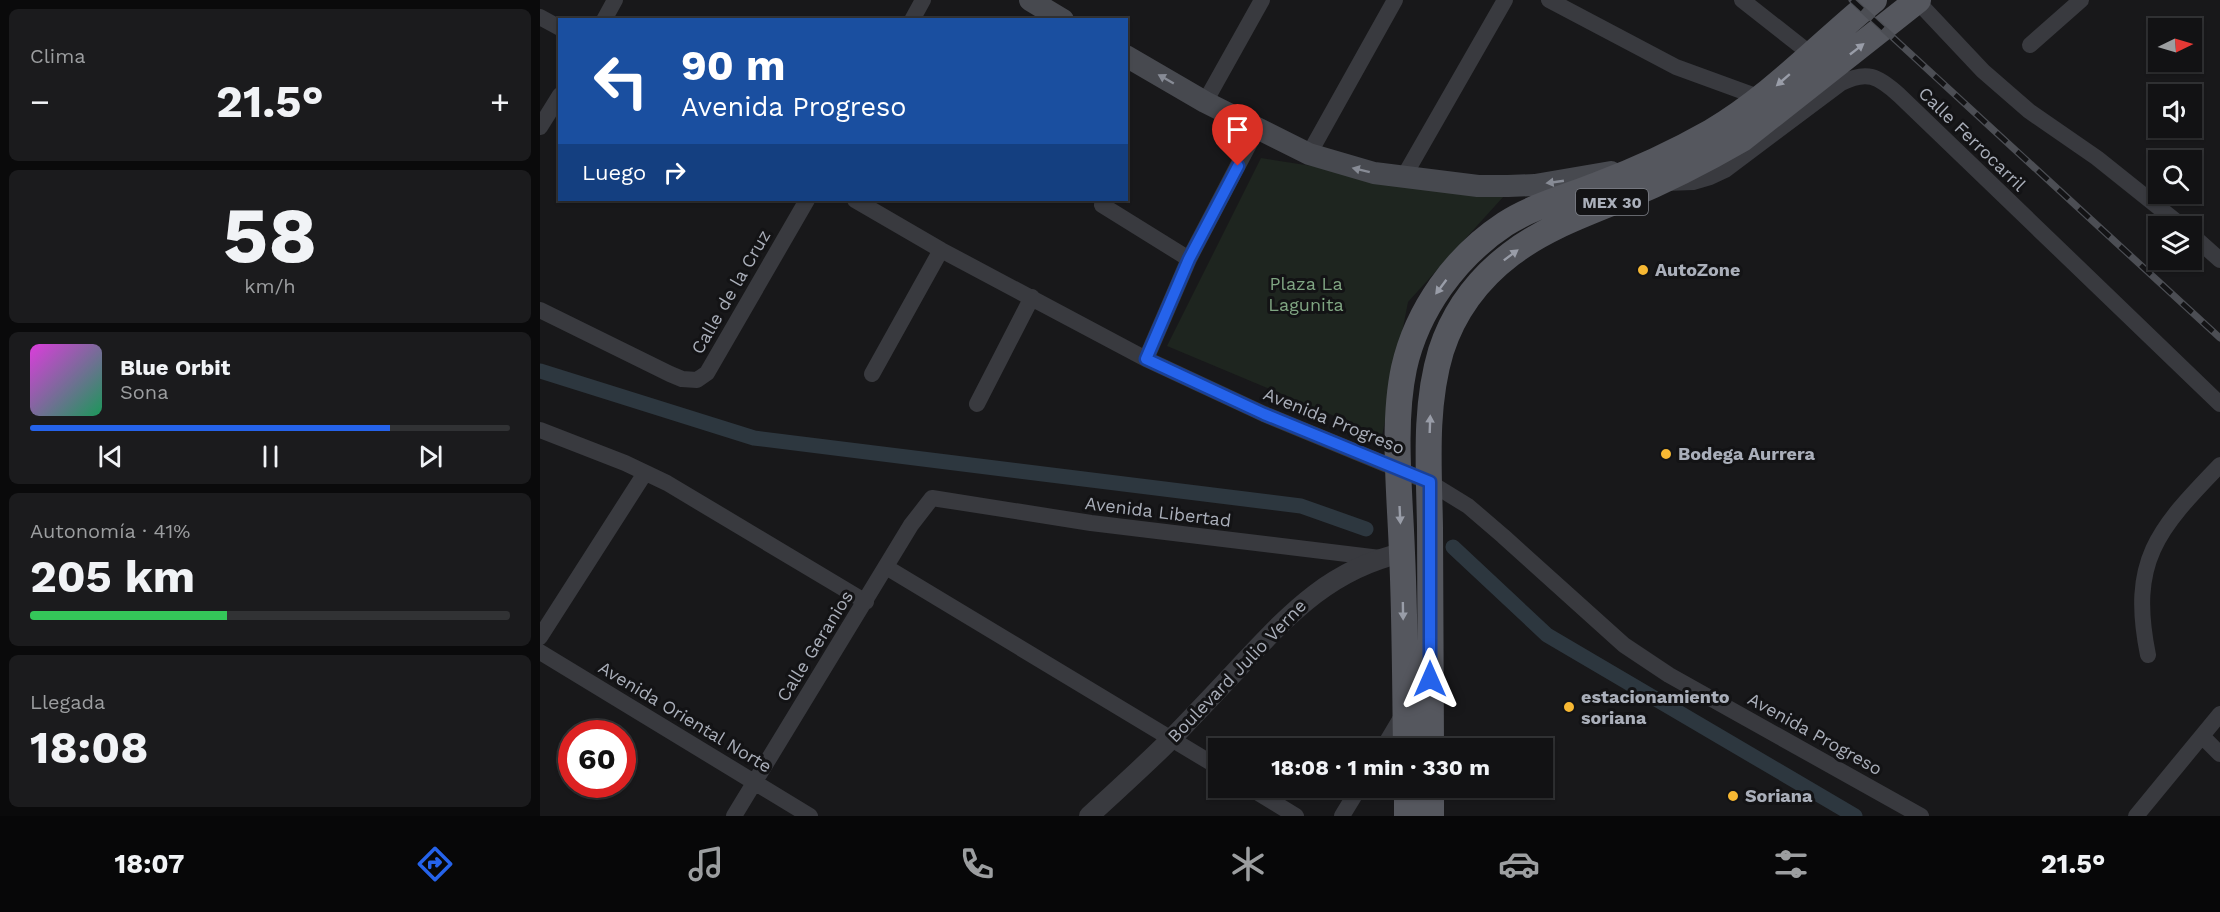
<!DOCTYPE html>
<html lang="es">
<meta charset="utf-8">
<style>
:root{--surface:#121214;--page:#1b1b1d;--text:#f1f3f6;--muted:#9c9ea0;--line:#313234;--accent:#2563eb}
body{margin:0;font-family:"Work Sans",sans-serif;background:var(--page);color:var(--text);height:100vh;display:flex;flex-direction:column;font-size:22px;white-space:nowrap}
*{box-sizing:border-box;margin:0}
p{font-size:20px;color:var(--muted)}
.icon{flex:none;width:33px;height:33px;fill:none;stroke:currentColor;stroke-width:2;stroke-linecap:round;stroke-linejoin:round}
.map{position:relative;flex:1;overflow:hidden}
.details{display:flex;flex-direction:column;gap:9px;padding:9px;background:#0a0a0b;width:540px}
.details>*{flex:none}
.hud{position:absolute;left:18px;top:18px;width:570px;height:183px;border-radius:0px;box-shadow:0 2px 4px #0004,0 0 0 2px var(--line);background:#1a4fa0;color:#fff;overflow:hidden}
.needle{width:39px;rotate:85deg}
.tools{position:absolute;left:1608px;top:18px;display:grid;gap:12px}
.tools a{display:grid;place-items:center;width:54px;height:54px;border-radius:0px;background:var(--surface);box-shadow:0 2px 4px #0004,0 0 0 2px var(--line);font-size:30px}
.speed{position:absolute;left:18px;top:720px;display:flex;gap:12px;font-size:30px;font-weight:700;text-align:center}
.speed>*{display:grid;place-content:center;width:78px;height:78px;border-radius:50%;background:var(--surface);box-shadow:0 2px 4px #0004,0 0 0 2px var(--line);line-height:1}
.speed .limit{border:9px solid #d22;background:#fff;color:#111}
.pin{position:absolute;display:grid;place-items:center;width:51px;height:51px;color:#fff;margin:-62px -26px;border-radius:50% 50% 50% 0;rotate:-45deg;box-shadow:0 0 6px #0007}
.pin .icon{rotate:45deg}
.me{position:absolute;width:66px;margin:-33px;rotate:0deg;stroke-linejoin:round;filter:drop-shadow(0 0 4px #0008)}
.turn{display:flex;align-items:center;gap:21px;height:126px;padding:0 24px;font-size:27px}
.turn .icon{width:78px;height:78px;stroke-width:2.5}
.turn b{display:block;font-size:42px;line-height:51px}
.then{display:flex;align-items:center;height:57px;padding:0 24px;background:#0003;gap:12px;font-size:22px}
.big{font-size:45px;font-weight:700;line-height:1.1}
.details .card{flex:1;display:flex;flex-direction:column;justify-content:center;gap:9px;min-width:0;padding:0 21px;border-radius:9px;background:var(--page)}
.details .dial{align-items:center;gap:0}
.dial b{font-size:78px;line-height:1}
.song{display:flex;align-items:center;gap:18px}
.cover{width:72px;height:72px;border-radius:9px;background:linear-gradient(135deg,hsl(300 70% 55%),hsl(150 70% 35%))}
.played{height:6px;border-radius:3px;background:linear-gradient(90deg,var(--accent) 75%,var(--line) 75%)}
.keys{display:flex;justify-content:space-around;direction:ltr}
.heat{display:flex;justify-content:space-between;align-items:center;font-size:33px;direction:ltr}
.charge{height:9px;border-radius:4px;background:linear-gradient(90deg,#34c759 41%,var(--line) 0)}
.trip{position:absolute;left:668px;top:738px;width:345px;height:60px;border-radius:0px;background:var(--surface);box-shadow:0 2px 4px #0004,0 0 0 2px var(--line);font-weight:700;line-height:60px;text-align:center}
.tab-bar{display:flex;height:96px;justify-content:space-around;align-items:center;background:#070708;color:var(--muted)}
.tab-bar .icon{width:42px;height:42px}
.tab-bar .current{color:var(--accent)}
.tab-bar b{font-size:27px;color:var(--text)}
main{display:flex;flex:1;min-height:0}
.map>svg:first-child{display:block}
.green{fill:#1e251f}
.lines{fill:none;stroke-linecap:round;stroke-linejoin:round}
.canal{stroke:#2d373f;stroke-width:15}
.minor{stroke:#393a3f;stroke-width:16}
.tertiary{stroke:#393a3f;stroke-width:20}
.secondary{stroke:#47494f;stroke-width:22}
.primary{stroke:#55575e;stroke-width:26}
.rail-casing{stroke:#4c4e54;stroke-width:7}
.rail{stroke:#131315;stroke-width:4.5;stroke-dasharray:14;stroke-linecap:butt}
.oneway{fill:#999da8}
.oneway2{fill:#878b95}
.route-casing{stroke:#184099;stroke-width:15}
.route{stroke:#2563eb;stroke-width:10}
.poi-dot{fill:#f7b833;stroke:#131315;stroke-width:2}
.labels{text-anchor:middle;stroke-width:6;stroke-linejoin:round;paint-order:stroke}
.shield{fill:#131315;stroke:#7d8088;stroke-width:1.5}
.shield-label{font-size:16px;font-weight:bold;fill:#aaafba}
.street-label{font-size:18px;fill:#aaafba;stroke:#131315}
.poi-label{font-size:18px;font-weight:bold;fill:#aaafba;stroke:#131315;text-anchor:start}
.park-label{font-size:18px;fill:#80a683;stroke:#131315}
</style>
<main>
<section class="details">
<div class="card"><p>Clima</p>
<div class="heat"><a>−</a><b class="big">21.5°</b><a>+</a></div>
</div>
<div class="card dial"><b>58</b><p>km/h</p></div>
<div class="card">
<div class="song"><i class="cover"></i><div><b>Blue Orbit</b><p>Sona</p></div></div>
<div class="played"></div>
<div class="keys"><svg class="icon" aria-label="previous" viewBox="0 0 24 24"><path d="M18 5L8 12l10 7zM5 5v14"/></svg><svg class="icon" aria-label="pause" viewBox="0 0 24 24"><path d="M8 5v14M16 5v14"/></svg><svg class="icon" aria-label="next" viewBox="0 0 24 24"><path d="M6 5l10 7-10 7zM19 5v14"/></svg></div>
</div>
<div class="card"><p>Autonomía · 41%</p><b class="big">205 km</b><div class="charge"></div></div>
<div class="card"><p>Llegada</p><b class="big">18:08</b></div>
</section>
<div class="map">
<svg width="1680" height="816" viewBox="0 0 1680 816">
<rect width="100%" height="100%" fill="#18181a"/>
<path class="green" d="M721,158L964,196L868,302L842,436L627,346Z"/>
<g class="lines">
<path class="canal" d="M0,371L214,438L761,506L826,529
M913,547L1007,635L1315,816"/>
<path class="minor" d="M1009,0L1136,67L1221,98
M1202,0L1272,55
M1377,1L1443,71L1489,111L1557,158L1642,226
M0,17L20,28
M64,20L75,0
M372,20L383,0
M1490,45L1541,0
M665,102L722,0
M0,127L20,95
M769,154L855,0
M863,178L965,0
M1126,183L1153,182L1170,177L1185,170L1301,83C1327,70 1338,76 1359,95L1680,404
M315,200L401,250L606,359L724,414L889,482L928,506L963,536L1084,645L1129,675L1381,816
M562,205L649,259
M1652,235L1680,260
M0,310L130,374L142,379L157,380L167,373L267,200
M606,359L649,259L717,129
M332,374L401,250
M437,404L492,297
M0,430L85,463L127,483L326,602
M346,567L678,767
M0,637L105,473
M0,652L270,816
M1608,655C1589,561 1617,530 1680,465
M1662,736L1680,754
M843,748L865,711
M710,788L756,816
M194,816L371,525L392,498L551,523L840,558
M802,816L819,788
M1596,816L1680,714"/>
<path class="tertiary" d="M549,816C579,788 610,761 638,732C660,709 682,686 704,662C752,611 792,569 862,553"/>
<path class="secondary" d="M490,0L523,20
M586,56L665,102L769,154L834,173L938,186H968L995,185L1071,172"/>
<path class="primary" d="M866,748C865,683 865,618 862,553C860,495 852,424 864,368C877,310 915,257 965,224C993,206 1027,197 1057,185C1097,170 1134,153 1171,132C1232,96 1280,44 1334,0
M891,748C890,675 890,601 890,527C889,469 884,407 901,351C914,311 938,279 971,254C1005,228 1045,214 1084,198C1125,181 1164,161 1202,139L1378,0
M867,788V816
M891,788V816"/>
<defs>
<path id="rail" d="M1312,0L1680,338"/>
</defs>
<use href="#rail" class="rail-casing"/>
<use href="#rail" class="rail"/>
</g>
<defs><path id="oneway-solid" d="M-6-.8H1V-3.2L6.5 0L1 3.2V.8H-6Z" transform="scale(1.5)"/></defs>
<g class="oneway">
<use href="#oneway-solid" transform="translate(1317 49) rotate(-38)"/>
<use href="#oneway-solid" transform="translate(1243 80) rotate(139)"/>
<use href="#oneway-solid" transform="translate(971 255) rotate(-37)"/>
<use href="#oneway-solid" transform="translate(901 287) rotate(127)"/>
<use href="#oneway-solid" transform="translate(890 424) rotate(-88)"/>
<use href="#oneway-solid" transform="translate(860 515) rotate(87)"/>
<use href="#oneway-solid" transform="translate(863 611) rotate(89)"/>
</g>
<g class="oneway2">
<use href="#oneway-solid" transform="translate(626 79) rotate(-150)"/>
<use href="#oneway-solid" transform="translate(821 170) rotate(-166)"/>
<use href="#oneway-solid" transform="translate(1015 182) rotate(172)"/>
</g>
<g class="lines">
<defs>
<path id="route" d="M698,166L649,259L606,359L724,414L890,482V679"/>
</defs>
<use href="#route" class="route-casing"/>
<use href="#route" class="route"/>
</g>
<g class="poi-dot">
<circle cx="1103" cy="270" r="6"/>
<circle cx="1126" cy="454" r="6"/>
<circle cx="1029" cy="707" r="6"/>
<circle cx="1193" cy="796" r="6"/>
</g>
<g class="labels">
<rect class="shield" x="1036" y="189" width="72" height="26" rx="4.5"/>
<g class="shield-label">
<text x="1072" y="208">MEX 30</text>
</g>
<g class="street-label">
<text transform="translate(1432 139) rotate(44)" y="6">Calle Ferrocarril</text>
<text transform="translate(191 292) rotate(-60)" y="6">Calle de la Cruz</text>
<text transform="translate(794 421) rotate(22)" y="6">Avenida Progreso</text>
<text transform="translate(618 512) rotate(7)" y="6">Avenida Libertad</text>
<text transform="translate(275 646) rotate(-58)" y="6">Calle Geranios</text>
<text transform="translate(697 671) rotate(-46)" y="6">Boulevard Julio Verne</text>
<text transform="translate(145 717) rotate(31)" y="6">Avenida Oriental Norte</text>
<text transform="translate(1275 734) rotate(29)" y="6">Avenida Progreso</text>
</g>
<g class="poi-label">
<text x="1115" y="276">AutoZone</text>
<text x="1138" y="460">Bodega Aurrera</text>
<text x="1041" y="703">estacionamiento<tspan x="1041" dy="21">soriana</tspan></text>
<text x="1205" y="802">Soriana</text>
</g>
<g class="park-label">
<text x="766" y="290">Plaza La<tspan x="766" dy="21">Lagunita</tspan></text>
</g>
</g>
</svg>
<div class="tools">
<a><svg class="needle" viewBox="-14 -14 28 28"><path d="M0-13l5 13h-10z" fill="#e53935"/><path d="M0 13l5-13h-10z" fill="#9c9ea0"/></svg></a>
<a><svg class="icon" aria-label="sound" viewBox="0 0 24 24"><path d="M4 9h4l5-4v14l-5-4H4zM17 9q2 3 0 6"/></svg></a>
<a><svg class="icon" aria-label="search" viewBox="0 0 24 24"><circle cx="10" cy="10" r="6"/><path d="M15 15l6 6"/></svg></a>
<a><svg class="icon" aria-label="layers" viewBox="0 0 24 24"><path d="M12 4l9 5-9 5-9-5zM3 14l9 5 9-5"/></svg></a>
</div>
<div class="speed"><div class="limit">60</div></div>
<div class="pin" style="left:698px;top:166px;background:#d93025"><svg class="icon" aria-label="arrive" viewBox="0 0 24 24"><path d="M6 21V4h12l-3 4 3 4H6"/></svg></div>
<svg class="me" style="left:890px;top:679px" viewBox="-20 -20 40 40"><path d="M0-17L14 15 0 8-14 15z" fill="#2563eb" stroke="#fff" stroke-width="4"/></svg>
<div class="trip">18:08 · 1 min · 330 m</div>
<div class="hud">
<div class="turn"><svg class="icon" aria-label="left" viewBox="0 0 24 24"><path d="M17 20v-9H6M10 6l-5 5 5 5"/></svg><div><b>90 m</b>Avenida Progreso</div></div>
<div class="then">Luego<svg class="icon" aria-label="right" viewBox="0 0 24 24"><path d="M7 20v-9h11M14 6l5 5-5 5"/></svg></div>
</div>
</div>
</main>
<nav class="tab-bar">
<b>18:07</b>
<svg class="icon current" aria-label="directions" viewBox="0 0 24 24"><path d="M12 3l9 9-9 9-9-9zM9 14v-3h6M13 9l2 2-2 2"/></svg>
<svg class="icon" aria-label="music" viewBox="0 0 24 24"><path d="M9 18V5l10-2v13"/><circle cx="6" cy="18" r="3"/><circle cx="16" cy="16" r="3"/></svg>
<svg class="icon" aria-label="phone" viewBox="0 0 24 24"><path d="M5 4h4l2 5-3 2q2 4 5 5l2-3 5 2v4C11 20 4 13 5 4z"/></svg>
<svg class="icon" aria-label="climate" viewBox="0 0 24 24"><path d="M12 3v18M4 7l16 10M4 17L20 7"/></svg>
<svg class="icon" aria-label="car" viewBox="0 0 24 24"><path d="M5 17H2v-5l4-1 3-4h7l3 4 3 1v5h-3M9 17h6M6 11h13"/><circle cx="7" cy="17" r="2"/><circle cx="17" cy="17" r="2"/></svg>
<svg class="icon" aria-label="filters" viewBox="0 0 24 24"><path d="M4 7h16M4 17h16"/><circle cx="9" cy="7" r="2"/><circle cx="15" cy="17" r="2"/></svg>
<b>21.5°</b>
</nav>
